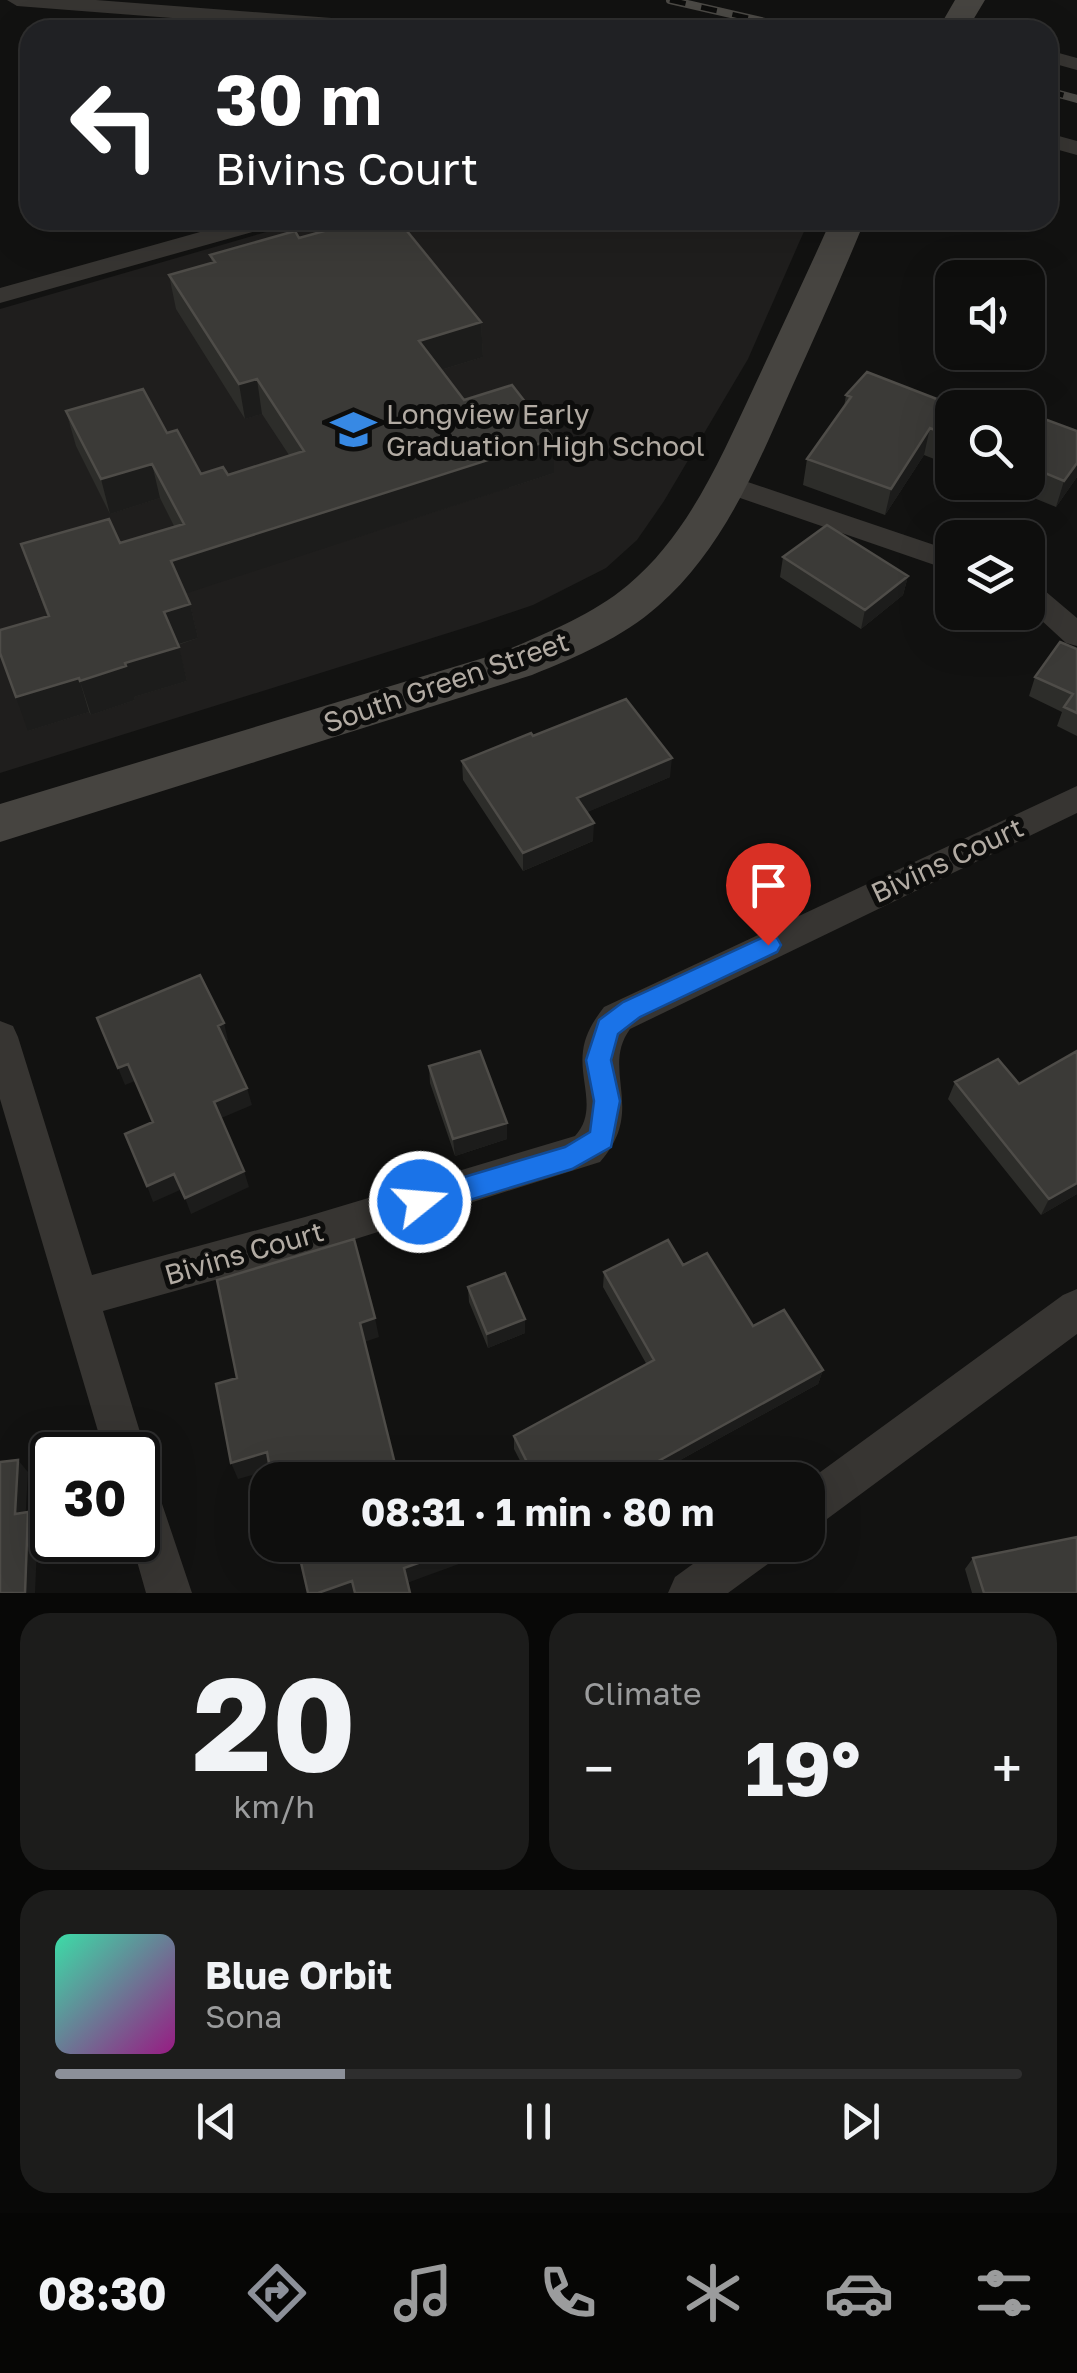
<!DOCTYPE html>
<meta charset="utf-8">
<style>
:root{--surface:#0e0e0d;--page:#1c1c1b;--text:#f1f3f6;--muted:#9b9c9d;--line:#2e2e2e;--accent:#8c9099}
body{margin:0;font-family:"Golos Text",sans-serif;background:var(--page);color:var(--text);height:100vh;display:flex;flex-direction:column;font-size:38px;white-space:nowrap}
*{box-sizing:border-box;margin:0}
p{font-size:32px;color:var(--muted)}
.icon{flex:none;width:55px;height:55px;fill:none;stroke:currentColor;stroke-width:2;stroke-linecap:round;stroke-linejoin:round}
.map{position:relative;height:1593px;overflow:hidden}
.side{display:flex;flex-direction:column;gap:20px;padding:20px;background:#080807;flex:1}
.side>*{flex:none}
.top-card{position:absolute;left:20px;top:20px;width:1038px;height:210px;border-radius:30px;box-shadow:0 10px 40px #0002,0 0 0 2px var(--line);background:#202124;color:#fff;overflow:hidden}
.tools{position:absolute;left:935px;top:260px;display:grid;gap:20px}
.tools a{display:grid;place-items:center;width:110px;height:110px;border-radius:20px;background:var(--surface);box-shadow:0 10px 40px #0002,0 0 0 2px var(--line);font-size:50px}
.speed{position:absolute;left:30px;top:1432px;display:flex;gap:20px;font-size:50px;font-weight:700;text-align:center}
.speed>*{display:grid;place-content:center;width:130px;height:130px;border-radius:50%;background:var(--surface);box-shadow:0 10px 40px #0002,0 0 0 2px var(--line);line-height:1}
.speed .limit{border:5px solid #111;border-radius:15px;background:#fff;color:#111}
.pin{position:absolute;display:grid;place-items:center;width:85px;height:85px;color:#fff;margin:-102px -42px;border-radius:50% 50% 50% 0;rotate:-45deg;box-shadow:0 0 10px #0007}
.pin .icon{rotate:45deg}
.me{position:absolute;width:110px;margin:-55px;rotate:73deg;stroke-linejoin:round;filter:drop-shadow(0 0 8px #0008)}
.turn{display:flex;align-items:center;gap:35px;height:210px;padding:0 30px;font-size:45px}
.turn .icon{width:130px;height:130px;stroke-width:2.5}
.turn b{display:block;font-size:70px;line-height:85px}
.big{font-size:75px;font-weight:700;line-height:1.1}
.side .card{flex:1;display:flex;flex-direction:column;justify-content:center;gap:15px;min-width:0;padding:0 35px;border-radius:30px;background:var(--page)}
.side .dial{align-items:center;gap:0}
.dial b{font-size:130px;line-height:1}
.song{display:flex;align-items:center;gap:30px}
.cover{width:120px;height:120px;border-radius:15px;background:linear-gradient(135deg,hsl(160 70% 55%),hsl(310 70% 35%))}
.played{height:10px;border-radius:5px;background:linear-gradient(90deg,var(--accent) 30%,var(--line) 30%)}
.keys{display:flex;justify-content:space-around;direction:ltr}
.heat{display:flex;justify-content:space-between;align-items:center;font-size:55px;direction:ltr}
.side .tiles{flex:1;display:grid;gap:20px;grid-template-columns:1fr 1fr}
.card:last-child{grid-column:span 2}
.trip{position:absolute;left:250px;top:1462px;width:575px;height:100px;border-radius:30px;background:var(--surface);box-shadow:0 10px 40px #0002,0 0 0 2px var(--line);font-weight:700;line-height:100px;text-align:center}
.tab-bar{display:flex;height:160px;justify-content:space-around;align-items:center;background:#060605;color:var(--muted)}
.tab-bar .icon{width:70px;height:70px}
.tab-bar .current{color:var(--accent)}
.tab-bar b{font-size:45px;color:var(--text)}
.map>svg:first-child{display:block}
.built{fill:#1f1e1d}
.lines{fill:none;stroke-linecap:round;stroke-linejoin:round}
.street{fill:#373532;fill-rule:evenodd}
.secondary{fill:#464440;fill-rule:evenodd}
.rail-casing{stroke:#4b4945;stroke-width:8}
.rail{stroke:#0d0d0c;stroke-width:5;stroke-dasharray:16;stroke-linecap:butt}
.wall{fill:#2d2d2a}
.shaded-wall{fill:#1c1c1b}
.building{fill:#3b3a37;stroke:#4e4c48;stroke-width:2.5}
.route{fill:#1a73e8;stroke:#114b97;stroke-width:2.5}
.labels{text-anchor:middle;stroke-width:10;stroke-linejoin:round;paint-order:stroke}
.poi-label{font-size:28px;fill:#b2aba3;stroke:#0d0d0c;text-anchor:start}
.street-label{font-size:28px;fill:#b2aba3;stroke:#0d0d0c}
</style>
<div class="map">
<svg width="1077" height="1593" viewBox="0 0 1077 1593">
<rect width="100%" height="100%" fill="#121211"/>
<path class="built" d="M308,220H809L748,359L664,501L637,540L606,568L533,605L477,624L0,773V309Z"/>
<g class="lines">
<path class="street" d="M7,0H96L409,24L419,30H329L17,6Z
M1048,50L1077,58V70L1048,62Z
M1048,133L1077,141V155L1048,147Z
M243,220H281L277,225L0,303V288Z
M727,475L952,551V571L717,490L713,484L717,478Z
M1028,582L1038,585L1077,618V646L1066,643L1028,608Z
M1077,786V813L630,1029C600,1070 647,1110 600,1162L305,1255L103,1311L147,1455L139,1471L153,1477L192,1593H146L131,1540H138V1455H105L0,1099V1021L13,1026L18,1037L92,1275L305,1217L575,1136C598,1111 579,1081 583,1051C585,1034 594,1020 604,1007Z
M1077,1289V1334L823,1522L808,1529V1481L1063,1295Z
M719,1545H778L772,1561L728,1593H668L675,1577Z"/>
<path class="secondary" d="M955,0H985L967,30H930L944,19Z
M831,220H865C842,276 817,332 792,387C758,464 723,550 658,606C622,638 576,657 532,675L0,842V804L500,653C544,634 591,616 628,585C689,534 721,457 754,387C780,331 806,276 831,220Z"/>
<defs>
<path id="rail" d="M670,0L800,30
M1048,91L1077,99"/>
</defs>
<use href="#rail" class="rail-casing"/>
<use href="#rail" class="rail"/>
</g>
<path class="wall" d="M299,238L481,322L483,357L441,370L464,400L554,473L185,593L190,604L198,638L178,645L187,681L134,697L135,700L91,715L89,712L28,731L47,616L21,544L120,543L174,526L160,498L110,514L76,446L66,411L167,433L201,474L228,475L289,455L262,414L245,419L176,309L169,275L212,263L210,255Z
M846,395L952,408V466L924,455L885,515L803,485L807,459L844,407Z
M1028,413L1077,477L1056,507L994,482H1028Z
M783,557L908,576L903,595L861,629L780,577Z
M1077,649V736L1057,726L1062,712L1029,696L1035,677Z
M533,736L670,777L587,812L593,841L523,871L463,780L462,761Z
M1077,1051V1194L1041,1215L948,1099L955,1082L1019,1084Z
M429,1066L507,1139L455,1156L430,1083Z
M683,1265L753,1326L823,1370L818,1384L644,1480H530L514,1449V1436L647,1365L603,1287L604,1272Z
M468,1287L525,1319V1333L488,1348L469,1302Z
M973,1558L1077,1593H972L965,1569Z"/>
<path class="shaded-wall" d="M481,322L483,357L421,376L419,341Z
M257,379L262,414L245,419L239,384Z
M930,428L924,455L885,515L891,489Z
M554,439V473L178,596L171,561Z
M1077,463V477L1056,507L1064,481Z
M152,464L160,498L110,514L101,479Z
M908,576L903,595L861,629L865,610Z
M190,604L198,638L172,646L164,612Z
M179,647L187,681L134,697L135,700L91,715L80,681L125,663Z
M79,678L89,712L28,731L16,697Z
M672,758L670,777L576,817L577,798Z
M594,823L593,841L523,871V853Z
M224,1023L228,1040L222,1043L218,1026Z
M128,1064L135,1081L125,1085L118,1068Z
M247,1088L252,1105L219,1119L214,1102Z
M507,1123V1139L455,1156L453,1139Z
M244,1171L249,1187L191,1214L185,1198Z
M174,1174L180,1190L153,1202L147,1186Z
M1077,1183V1194L1041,1215L1049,1199Z
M375,1318L379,1337L364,1342L360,1323Z
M525,1319V1333L488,1348L487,1334Z
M823,1370L818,1384L644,1480H624Z
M267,1452L274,1469L238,1479L231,1463Z
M18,1460L28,1472L25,1526L15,1514Z
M28,1512L38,1524L35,1593H25Z
M469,1545H486V1554L407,1583L404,1568Z
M352,1581L356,1593H318Z"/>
<path class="building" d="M364,220H398L481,322L419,341L464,400L512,385L554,439L171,561L190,604L164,612L179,647L125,663L126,666L80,681L79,678L16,697L0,653V630L49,616L21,544L109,519L120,543L184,524L152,464L101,479L66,411L143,389L167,433L177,430L201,474L223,467L228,475L304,451L257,379L239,384L169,275L215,262L210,255L295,231L299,238Z
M867,372L960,408H952V437L930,428L891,489L807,459L851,397L846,395Z
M988,398L1014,408H981Z
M1028,413L1077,431V463L1064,481L1028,466Z
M827,525L908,576L865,610L783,557Z
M1060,642L1077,649V713L1064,707L1073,694L1035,677Z
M626,699L672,758L577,798L594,823L523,853L462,761L531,733L533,736Z
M200,975L224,1023L218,1026L247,1088L214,1102L244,1171L185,1198L174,1174L147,1186L125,1134L153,1122L128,1064L118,1068L97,1018Z
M480,1051L507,1123L453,1139L429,1066Z
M1077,1051V1183L1049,1199L955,1082L998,1059L1019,1084Z
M354,1239L375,1318L360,1323L399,1480H272L267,1452L231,1463L216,1384L237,1378L217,1280Z
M668,1240L683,1265L707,1253L753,1326L784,1310L823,1370L624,1480H536L514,1436L654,1360L604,1272Z
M505,1273L525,1319L487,1334L468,1287Z
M18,1460L15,1514L28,1512L25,1593H0V1462Z
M461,1462L467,1480H411Z
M1077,1537V1593H984L973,1558Z
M297,1545H469L404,1568L410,1593H355L352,1581L318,1593H308Z"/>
<path class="route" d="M768,935L777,938L781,945L777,952L640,1017L618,1034L611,1060L620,1101L611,1147L572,1169L420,1215L410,1211L406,1202L410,1193L565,1147L590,1132L594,1101L586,1060L599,1020L623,1002Z"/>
<defs>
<symbol id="school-bare" viewBox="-9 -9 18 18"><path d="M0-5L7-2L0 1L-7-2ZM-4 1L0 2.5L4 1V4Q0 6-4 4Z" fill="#3789e4" stroke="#0d0d0c" stroke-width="2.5" paint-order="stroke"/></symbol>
</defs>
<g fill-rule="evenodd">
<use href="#school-bare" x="322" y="398" width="63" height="63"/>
</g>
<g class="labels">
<g class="poi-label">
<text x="386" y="424">Longview Early<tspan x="386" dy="32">Graduation High School</tspan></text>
</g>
<g class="street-label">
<text transform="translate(446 682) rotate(-19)" y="10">South Green Street</text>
<text transform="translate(947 860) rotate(-25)" y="10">Bivins Court</text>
<text transform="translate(244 1253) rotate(-16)" y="10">Bivins Court</text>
</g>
</g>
</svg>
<div class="tools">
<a><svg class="icon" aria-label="sound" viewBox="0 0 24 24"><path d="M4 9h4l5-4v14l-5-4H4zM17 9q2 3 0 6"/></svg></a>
<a><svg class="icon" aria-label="search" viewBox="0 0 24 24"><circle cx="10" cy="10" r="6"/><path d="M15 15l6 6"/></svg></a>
<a><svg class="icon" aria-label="layers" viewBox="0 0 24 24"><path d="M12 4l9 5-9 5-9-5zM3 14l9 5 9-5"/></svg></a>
</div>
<div class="speed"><div class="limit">30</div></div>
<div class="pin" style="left:768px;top:945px;background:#d93025"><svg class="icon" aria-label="arrive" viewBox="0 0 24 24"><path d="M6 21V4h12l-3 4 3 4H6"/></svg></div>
<svg class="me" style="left:420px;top:1202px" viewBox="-20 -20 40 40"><circle r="17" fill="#1a73e8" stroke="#fff" stroke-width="3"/><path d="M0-11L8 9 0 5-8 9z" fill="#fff"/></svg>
<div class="trip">08:31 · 1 min · 80 m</div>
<div class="top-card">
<div class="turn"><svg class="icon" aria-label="left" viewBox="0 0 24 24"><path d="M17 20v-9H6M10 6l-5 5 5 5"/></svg><div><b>30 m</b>Bivins Court</div></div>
</div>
</div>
<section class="side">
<div class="tiles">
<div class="card dial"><b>20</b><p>km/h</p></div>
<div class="card"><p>Climate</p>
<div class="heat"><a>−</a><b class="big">19°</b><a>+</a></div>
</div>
<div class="card">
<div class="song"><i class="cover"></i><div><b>Blue Orbit</b><p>Sona</p></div></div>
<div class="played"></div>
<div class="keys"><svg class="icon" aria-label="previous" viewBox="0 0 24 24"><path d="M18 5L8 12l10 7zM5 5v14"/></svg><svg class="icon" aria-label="pause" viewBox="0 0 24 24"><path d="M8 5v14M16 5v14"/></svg><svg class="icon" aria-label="next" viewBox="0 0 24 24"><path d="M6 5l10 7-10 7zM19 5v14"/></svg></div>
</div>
</div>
</section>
<nav class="tab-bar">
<b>08:30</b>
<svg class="icon current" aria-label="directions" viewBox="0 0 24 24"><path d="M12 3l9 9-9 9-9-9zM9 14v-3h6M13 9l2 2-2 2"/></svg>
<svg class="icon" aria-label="music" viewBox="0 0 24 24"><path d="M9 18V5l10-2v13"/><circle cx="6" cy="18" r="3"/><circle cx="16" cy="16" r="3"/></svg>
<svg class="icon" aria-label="phone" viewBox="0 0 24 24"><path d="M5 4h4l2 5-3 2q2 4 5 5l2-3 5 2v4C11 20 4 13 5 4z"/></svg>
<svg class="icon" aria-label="climate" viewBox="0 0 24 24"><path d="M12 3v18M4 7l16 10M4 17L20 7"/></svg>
<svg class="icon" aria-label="car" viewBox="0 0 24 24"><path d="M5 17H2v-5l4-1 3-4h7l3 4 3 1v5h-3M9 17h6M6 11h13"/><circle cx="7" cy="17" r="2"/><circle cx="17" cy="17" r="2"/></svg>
<svg class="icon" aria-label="filters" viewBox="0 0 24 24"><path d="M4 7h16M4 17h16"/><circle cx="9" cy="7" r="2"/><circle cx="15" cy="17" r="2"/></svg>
</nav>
